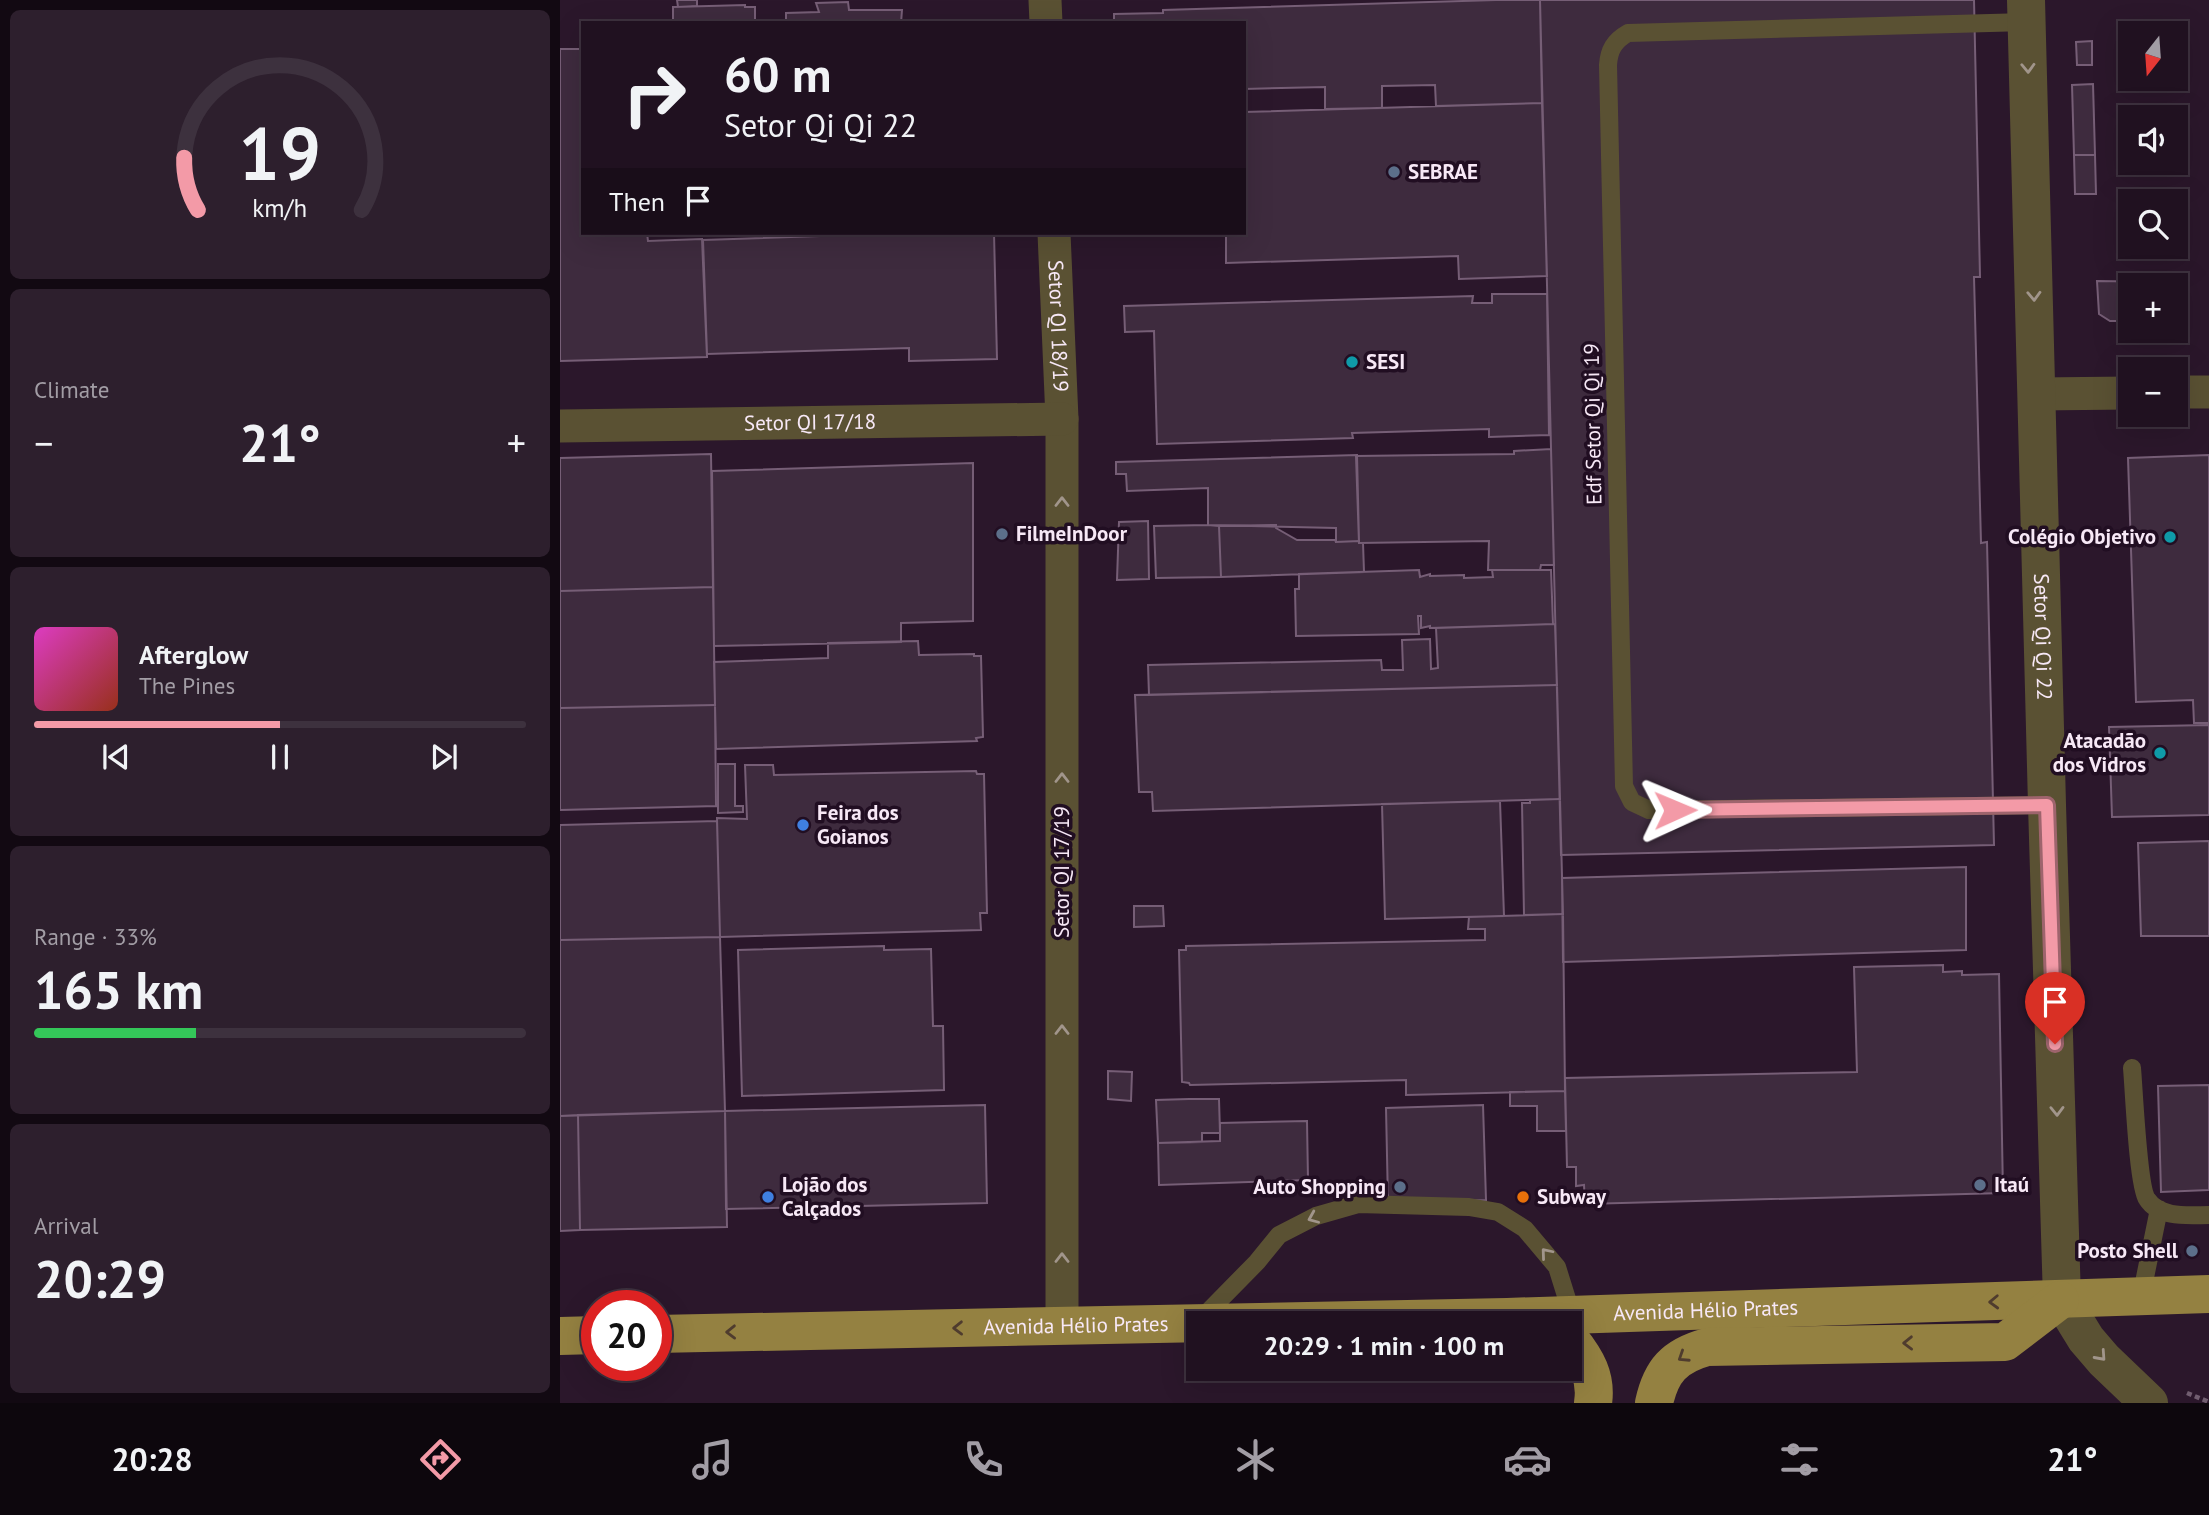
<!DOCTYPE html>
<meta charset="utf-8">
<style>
:root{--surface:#201120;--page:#2d1f2d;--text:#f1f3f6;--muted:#a29da5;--line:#3d313e;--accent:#f39aa7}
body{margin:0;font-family:"PT Sans",sans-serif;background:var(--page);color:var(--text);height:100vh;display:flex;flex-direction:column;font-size:26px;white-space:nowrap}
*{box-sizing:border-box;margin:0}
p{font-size:23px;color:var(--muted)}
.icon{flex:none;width:38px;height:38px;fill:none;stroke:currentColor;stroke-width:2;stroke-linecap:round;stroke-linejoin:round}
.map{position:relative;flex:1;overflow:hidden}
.panel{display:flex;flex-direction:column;gap:10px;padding:10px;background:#120912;width:560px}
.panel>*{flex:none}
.hud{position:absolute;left:21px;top:21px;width:665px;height:214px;border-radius:0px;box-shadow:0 7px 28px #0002,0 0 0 2px var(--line);background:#201120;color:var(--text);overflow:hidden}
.needle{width:46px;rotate:197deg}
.tools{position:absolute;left:1558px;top:21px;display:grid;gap:14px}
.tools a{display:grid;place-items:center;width:70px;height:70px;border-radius:0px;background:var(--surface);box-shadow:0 7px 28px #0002,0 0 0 2px var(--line);font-size:35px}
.speed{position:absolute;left:21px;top:1290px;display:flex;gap:14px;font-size:35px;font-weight:700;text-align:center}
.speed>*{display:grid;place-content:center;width:91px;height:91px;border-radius:50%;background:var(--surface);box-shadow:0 7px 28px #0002,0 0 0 2px var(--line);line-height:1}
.speed .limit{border:10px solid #d22;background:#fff;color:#111}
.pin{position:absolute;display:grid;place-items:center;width:60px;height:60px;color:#fff;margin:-72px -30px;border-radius:50% 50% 50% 0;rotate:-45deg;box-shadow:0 0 7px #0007}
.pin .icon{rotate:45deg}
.me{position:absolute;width:77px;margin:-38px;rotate:89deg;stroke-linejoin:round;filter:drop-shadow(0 0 5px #0008)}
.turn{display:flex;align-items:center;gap:24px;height:147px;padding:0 28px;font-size:32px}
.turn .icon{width:91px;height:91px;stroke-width:2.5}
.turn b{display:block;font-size:49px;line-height:60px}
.then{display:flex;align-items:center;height:66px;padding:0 28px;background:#0003;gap:14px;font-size:26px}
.big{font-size:52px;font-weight:700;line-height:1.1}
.panel .card{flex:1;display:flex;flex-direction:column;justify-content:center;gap:10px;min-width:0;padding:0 24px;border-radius:10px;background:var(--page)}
.panel .dial{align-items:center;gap:0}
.dial svg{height:182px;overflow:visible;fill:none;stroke:var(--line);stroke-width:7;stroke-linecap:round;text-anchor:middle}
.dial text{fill:var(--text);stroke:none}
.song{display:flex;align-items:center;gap:21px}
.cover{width:84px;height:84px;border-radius:10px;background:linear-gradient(135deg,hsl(310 70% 55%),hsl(10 70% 35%))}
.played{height:7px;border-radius:4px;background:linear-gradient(90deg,var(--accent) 50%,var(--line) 50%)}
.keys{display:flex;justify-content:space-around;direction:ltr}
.heat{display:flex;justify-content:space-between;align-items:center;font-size:38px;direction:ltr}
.charge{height:10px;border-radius:5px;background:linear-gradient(90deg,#34c759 33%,var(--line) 0)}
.trip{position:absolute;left:626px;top:1311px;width:396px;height:70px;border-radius:0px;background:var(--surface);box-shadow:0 7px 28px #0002,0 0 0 2px var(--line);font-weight:700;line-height:70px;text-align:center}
.menu{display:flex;height:112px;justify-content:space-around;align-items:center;background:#0d070d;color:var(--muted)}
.menu .icon{width:49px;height:49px}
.menu .current{color:var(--accent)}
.menu b{font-size:32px;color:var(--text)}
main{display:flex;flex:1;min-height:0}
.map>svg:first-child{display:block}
.building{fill:#3e2b3e;stroke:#765e76;stroke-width:2}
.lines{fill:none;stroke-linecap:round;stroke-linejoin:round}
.path{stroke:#715e70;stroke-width:4.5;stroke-dasharray:5 3.5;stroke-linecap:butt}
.service{stroke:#5a5133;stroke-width:18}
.minor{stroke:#5a5133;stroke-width:33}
.tertiary{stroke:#5a5133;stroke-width:38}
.primary{stroke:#948141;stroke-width:38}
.oneway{stroke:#a1958b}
.oneway2{stroke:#4f3c2e}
.route-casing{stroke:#9e646d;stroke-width:18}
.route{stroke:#f39aa7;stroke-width:12}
.service-dot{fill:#5c6f8a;stroke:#210e22;stroke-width:2.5}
.culture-dot{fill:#0f9aa8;stroke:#210e22;stroke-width:2.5}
.shop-dot{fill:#3f7fe0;stroke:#210e22;stroke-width:2.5}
.food-dot{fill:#e8710a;stroke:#210e22;stroke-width:2.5}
.labels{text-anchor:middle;stroke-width:7;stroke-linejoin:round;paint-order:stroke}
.poi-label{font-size:21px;font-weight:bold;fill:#f7e8f6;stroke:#210e22;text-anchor:start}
.street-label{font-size:21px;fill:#f7e8f6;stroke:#210e22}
</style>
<main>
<section class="panel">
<div class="card dial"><svg viewBox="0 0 100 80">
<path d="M14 69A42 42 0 1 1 86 69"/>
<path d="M14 69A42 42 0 0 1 8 46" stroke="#f39aa7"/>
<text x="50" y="56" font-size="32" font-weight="700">19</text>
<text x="50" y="72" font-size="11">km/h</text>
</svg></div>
<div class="card"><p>Climate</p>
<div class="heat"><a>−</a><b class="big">21°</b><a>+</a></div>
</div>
<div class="card">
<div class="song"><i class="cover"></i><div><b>Afterglow</b><p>The Pines</p></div></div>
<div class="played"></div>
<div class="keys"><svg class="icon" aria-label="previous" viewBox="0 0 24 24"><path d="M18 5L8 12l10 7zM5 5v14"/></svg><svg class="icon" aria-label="pause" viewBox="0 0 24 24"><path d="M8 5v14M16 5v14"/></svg><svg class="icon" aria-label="next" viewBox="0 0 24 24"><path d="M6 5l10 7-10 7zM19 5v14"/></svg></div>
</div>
<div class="card"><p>Range · 33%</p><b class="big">165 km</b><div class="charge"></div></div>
<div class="card"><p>Arrival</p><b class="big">20:29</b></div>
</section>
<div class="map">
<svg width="1649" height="1403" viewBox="0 0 1649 1403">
<rect width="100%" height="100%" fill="#2b172b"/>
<path class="building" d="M117,0H137V6L118,7Z
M936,0H980L982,103L876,106L875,85L822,86V108L765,109V87L684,89V23H554V14L603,13V10Z
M980,0H1414L1420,277H1414L1421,543L1427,542L1434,845L1001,855Z
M288,2L289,10H342L341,23H226V13L259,12L256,3Z
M185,5V7H195V23H113V7Z
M1532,41V65H1517L1516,42Z
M0,49H23V233H87L88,241L142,239L147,357L0,361Z
M1533,84L1535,155H1514L1512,85Z
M982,103L987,276L899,279L898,256L666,263V233H684V112Z
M1514,155H1535L1536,194H1515Z
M347,233H434L437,359L349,361V348L147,354L143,240Z
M1537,281L1604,282V285H1570V321H1550L1539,314Z
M932,294H987L989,435L929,437V429L792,433L793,438L597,444L594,331L565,332L564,306L913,296L912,303H932Z
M991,449L994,565H981L980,570H928L929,541L799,543L796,456L954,454V451Z
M151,454L153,587L0,591V458Z
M797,455L799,541L776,542V528L648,525V488L567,491L566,474H556V462Z
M1649,455V723H1634L1633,700L1576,702L1568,458Z
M413,463V621L341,623V642L154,646L152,471Z
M588,521L589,579L557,580L559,522Z
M648,525L659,526L661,577L596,578L594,526Z
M716,525V528L737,540H775L776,542L799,541V543H803L804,572L661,577L659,526Z
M859,570L860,577L870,574V576L904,575V578L933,577L932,570H991L993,624L870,628V626L861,628V616H858L859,634L736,636L735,589H739V574Z
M153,587L155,705L0,708V591Z
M995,624L997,685L589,695L588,665L821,660L822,670H843L842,640L870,639L871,669L878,668L876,628Z
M358,641L359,655L414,654V656H421L423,737L416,738L417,741L156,749L154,662L268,658V643Z
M997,685L1000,799L593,811L592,792H579L575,695Z
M155,705L156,806L0,810V708Z
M1649,725V815L1552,817L1549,727Z
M158,764H175V806H183V812L158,813Z
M185,765H213L214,775L416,771L417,774H424L427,913H420L421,930L160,937L157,818L187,819Z
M1000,799L1003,914L964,915L962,803H970V800Z
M940,801L944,916L825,919L822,804Z
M157,821L160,937L0,940V825Z
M1649,841V936H1581L1578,843Z
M1406,867V950L1003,962L1002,878Z
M574,906H603L604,926L574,927Z
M1003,914L1005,1091L846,1095V1080L630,1085L629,1083L622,1082L619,950H626V946L925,940V929H908L909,917Z
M160,937L165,1111L0,1116V940Z
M324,946V950L371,949L373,1026H383L384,1090L182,1096L178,950Z
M1383,965V972L1402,971V975L1439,974L1443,1193L1025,1204L1024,1185L1016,1186V1167H1007L1005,1078L1297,1072L1294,967Z
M548,1071L572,1072L571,1101L548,1099Z
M1649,1085V1190L1601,1192L1598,1086Z
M1005,1091L1006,1131H977V1106H950V1092Z
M629,1099H659L660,1133H642V1142L598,1143L596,1100Z
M425,1105L427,1203L166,1209L165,1111Z
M923,1105L926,1200L828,1202L826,1108Z
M165,1111L167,1227L20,1230L18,1115Z
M18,1115L20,1230L0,1231V1116Z
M747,1121L748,1180L599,1185L598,1143L660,1141V1123Z"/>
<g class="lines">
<path class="path" d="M52,1372H82
M1627,1393L1649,1402"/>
<path class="service" d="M1467,22L1068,33C1054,41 1049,50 1048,65L1064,786L1072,802L1089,810L1487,805
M1572,1068C1574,1090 1578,1186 1587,1199C1600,1219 1630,1215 1649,1215
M1581,1297L1599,1209
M641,1319L697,1262L719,1235L756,1216L798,1204L909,1207L938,1212L965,1229L997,1267L1012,1315"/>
<g class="minor">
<path d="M485,0L486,23"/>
<path id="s1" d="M494,233L502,419V1326"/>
<path d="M1615,392H1649"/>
<path d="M1477,394L1570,393"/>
<path id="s2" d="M0,426L502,419"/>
</g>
<path class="tertiary" id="s3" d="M1466,0L1487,805L1502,1300L1526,1339L1544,1360L1589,1403"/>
<g class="primary">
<path id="s4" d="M96,1334L947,1317L1649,1294"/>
<path d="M0,1336L37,1335"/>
<path d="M1010,1339C1026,1359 1037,1377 1033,1403"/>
<path d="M1094,1403C1101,1371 1114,1356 1147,1347L1445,1342L1500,1300"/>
</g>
</g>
<defs><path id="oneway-chevron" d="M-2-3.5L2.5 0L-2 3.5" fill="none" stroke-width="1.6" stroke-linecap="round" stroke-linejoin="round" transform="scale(1.75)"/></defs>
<g class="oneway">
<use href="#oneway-chevron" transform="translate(1468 68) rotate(88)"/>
<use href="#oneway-chevron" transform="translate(1474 296) rotate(88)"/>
<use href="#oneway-chevron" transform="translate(502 502) rotate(-90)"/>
<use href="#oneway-chevron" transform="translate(502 778) rotate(-90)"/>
<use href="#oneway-chevron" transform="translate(502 1030) rotate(-90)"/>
<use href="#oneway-chevron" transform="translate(1497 1111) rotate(89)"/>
<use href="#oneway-chevron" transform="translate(753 1218) rotate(157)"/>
<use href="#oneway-chevron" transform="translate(986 1253) rotate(-130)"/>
<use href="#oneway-chevron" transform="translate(502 1258) rotate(-90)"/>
<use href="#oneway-chevron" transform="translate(1541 1356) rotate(48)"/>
</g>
<g class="oneway2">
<use href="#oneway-chevron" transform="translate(1434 1302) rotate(178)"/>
<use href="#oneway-chevron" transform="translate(398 1328) rotate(179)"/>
<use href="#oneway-chevron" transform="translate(171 1332) rotate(179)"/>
<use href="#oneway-chevron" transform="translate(1348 1343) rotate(179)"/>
<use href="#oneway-chevron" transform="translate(1123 1357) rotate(147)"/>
</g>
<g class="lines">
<defs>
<path id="route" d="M1115,810L1487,805L1495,1044"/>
</defs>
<use href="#route" class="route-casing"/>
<use href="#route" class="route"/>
</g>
<g class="service-dot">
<circle cx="834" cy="172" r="7"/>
<circle cx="442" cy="534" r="7"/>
<circle cx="1420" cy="1185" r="7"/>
<circle cx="840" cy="1187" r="7"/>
<circle cx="1632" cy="1251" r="7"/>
</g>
<g class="culture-dot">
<circle cx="792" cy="362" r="7"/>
<circle cx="1610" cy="537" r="7"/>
<circle cx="1600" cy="753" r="7"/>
</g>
<g class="shop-dot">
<circle cx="243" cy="825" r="7"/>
<circle cx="208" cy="1197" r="7"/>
</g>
<circle class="food-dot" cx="963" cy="1197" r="7"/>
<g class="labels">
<g class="poi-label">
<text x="848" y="179">SEBRAE</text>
<text x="806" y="369">SESI</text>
<text x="456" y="541">FilmeInDoor</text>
<text x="1596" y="544" text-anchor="end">Colégio Objetivo</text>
<text x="1586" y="748" text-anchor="end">Atacadão<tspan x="1586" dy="24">dos Vidros</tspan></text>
<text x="257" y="820">Feira dos<tspan x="257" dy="24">Goianos</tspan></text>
<text x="222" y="1192">Lojão dos<tspan x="222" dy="24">Calçados</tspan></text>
<text x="1434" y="1192">Itaú</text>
<text x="826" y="1194" text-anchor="end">Auto Shopping</text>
<text x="977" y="1204">Subway</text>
<text x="1618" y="1258" text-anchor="end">Posto Shell</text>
</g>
<g class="street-label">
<text dy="7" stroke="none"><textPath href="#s1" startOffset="93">Setor QI 18/19</textPath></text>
<text dy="7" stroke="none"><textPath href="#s2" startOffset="250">Setor QI 17/18</textPath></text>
<text transform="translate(1033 424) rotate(-91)" y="7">Edf Setor Qi Qi 19</text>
<text dy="7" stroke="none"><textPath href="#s3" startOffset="637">Setor Qi Qi 22</textPath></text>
<text transform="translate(502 872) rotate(-90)" y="7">Setor QI 17/19</text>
<text dy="7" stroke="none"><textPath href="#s4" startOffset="1050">Avenida Hélio Prates</textPath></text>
<text dy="7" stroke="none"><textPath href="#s4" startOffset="420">Avenida Hélio Prates</textPath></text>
</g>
</g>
</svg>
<div class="tools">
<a><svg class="needle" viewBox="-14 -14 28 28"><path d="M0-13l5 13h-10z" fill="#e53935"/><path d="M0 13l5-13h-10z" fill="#a29da5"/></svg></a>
<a><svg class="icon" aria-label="sound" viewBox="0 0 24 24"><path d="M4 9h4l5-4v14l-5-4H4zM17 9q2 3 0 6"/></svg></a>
<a><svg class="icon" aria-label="search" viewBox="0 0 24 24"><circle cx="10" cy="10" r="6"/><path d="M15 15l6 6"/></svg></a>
<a>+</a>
<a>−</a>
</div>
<div class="speed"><div class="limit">20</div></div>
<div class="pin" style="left:1495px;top:1044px;background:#d93025"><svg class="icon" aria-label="arrive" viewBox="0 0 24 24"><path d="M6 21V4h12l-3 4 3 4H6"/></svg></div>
<svg class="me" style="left:1115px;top:810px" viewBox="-20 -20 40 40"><path d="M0-17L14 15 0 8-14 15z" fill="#f39aa7" stroke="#fff" stroke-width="4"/></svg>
<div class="trip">20:29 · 1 min · 100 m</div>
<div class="hud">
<div class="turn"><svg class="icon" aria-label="right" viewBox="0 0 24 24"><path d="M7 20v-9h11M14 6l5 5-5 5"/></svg><div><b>60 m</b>Setor Qi Qi 22</div></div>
<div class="then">Then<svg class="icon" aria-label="arrive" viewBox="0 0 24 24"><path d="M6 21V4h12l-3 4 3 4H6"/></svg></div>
</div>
</div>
</main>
<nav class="menu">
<b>20:28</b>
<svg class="icon current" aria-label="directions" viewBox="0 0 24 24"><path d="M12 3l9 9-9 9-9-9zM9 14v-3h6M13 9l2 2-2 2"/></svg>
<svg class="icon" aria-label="music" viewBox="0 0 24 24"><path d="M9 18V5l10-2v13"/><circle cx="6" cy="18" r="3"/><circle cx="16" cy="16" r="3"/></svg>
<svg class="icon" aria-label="phone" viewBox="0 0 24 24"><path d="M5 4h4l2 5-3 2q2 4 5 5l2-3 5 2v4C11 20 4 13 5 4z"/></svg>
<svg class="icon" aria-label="climate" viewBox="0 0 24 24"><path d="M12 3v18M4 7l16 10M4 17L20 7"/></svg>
<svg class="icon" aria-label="car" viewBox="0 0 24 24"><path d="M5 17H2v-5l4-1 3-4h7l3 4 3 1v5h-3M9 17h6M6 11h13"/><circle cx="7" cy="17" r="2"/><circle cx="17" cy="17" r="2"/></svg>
<svg class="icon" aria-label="filters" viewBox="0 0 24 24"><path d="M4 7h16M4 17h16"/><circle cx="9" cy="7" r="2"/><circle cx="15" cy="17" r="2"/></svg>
<b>21°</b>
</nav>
